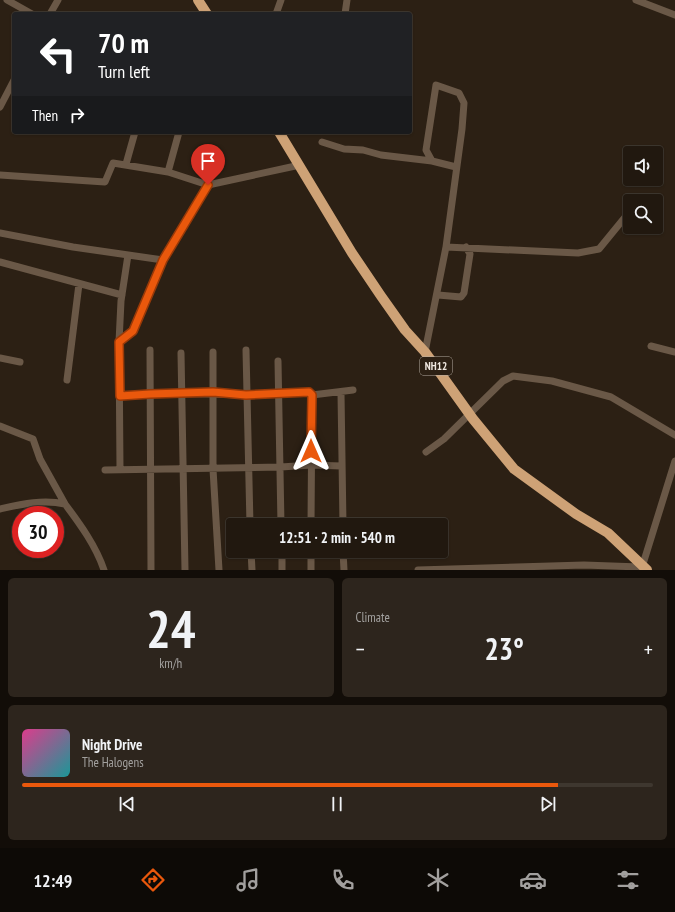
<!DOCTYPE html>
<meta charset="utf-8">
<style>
:root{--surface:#21180f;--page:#2d251d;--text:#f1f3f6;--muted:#a2a09e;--line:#3e372f;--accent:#ea580c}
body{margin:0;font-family:"PT Sans Narrow",sans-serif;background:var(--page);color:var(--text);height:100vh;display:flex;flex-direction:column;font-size:15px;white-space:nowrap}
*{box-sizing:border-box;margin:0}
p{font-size:13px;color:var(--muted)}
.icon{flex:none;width:22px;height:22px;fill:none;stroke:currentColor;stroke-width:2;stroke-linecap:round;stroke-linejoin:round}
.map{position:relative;height:570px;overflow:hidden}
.panel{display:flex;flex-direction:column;gap:8px;padding:8px;background:#120d08;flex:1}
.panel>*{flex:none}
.guide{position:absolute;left:12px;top:12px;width:400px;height:122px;border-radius:4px;box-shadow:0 1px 3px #0004,0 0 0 1px var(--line);background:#202124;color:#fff;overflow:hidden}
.buttons{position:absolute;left:623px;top:146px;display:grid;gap:8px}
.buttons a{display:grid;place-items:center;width:40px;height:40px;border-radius:4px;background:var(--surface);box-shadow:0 1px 3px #0004,0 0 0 1px var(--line);font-size:20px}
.speed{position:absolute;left:12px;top:506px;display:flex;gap:8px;font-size:20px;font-weight:700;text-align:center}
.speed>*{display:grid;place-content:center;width:52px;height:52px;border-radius:50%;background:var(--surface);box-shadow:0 1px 3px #0004,0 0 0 1px var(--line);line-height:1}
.speed .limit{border:6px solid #d22;background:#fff;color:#111}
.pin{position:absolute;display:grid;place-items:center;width:34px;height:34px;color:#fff;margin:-41px -17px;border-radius:50% 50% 50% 0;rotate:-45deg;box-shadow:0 0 4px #0007}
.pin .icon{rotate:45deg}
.me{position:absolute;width:44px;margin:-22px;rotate:0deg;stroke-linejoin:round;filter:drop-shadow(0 0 3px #0008)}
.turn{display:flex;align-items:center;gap:14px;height:84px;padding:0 20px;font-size:18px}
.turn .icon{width:52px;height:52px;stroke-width:2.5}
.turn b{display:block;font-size:28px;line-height:34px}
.then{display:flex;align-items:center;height:38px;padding:0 20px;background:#0003;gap:8px;font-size:15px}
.big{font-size:30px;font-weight:600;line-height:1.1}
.panel .tile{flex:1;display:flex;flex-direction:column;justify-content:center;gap:6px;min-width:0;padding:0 14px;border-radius:6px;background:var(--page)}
.panel .dial{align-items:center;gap:0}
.dial b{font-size:52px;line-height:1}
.song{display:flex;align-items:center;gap:12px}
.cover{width:48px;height:48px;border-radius:6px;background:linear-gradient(135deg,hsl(330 70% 55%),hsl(180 70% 35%))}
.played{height:4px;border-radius:2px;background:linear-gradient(90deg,var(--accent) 85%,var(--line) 85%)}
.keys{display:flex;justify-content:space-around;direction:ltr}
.heat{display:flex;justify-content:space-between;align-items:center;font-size:22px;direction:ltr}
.panel .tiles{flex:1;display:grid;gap:8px;grid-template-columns:1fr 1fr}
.tile:last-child{grid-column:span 2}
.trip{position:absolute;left:226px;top:518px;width:222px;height:40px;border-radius:4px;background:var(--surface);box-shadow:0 1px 3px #0004,0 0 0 1px var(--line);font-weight:600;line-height:40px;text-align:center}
.tab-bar{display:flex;height:64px;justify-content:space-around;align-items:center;background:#0d0a06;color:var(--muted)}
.tab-bar .icon{width:28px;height:28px}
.tab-bar .selected{color:var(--accent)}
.tab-bar b{font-size:18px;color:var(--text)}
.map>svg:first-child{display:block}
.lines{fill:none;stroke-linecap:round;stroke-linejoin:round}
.minor{stroke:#6a5847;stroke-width:7}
.highway{stroke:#cea276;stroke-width:10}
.route-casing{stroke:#983908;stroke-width:10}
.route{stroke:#ea580c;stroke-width:7}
.labels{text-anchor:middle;stroke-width:4;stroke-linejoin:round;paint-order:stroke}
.shield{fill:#2c2014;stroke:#b5aca3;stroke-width:1}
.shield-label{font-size:11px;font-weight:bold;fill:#f0e8e0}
</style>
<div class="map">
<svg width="675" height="570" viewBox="0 0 675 570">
<rect width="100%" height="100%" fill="#2c2014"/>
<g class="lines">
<path class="minor" d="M7,0L32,14
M636,0L675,15
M50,14L58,0
M276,14L281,0
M345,14L347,0
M0,107L14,80
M322,142L344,149L363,150L381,155L432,161
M126,164L135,132
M168,172L179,132
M0,175L105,182L113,163L168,172L208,185
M0,233L73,247L163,260
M446,247L578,253L599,249L626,216
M0,262L122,295
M438,295L461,297L464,293L470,254L466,247
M119,342L133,331L163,260L208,185L300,165
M651,346L675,352
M150,350L151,570
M246,350L250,525
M213,352V469L219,570
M425,352L446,247L462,129L464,103L459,93L436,85L426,150L432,161L456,167
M181,353L185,570
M0,358L20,362
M278,361L281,525
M67,380L79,284
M341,393L343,525
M121,396C162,392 204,394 245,395C266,395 288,393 309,393L312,395L353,390
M0,426L33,439L40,459L65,504
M426,452L444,439L503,381L513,376L552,381L611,397L675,435
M120,469L119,342L121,301L128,255
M105,470L281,467L311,465L341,466
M0,509C22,504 43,499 65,504C80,524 96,546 104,570
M311,525L312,395
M251,551L252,570
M282,551V570
M343,551L344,570
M311,570V551
M418,570L584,565L640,567L643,564L675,461"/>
<path class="highway" d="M198,0L207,14
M279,132L352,253L381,296L405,330L425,352L473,419L514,469L576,514L608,533L647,570"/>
</g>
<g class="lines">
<defs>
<path id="route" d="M208,185L163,260L133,331L119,342L120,396L150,394L213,392L246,395L309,392L312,395L311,451"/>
</defs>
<use href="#route" class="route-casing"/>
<use href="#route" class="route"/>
</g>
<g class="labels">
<rect class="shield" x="420" y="357" width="32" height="18" rx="3"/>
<g class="shield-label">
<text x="436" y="370">NH12</text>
</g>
</g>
</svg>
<div class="buttons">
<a><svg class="icon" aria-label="sound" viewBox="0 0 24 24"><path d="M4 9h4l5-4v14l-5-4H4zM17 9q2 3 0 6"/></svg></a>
<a><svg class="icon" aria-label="search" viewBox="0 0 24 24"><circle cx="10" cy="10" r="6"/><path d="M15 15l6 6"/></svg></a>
</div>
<div class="speed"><div class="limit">30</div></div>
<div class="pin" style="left:208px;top:185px;background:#d93025"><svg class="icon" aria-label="arrive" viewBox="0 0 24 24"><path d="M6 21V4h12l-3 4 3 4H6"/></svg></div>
<svg class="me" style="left:311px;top:451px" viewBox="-20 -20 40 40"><path d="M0-17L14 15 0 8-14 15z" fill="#ea580c" stroke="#fff" stroke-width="4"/></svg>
<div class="trip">12:51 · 2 min · 540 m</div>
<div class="guide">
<div class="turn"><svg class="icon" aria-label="left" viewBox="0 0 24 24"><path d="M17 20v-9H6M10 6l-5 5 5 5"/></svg><div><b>70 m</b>Turn left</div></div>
<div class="then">Then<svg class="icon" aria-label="right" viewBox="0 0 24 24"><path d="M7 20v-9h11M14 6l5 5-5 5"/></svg></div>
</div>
</div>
<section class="panel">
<div class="tiles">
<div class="tile dial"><b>24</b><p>km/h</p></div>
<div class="tile"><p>Climate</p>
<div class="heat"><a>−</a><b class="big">23°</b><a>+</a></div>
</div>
<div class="tile">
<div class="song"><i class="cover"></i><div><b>Night Drive</b><p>The Halogens</p></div></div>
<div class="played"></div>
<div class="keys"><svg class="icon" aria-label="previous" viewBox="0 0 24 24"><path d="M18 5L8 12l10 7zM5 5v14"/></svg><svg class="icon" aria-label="pause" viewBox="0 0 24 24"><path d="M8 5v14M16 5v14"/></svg><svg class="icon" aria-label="next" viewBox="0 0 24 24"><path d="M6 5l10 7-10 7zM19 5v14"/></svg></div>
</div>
</div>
</section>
<nav class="tab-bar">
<b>12:49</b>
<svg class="icon selected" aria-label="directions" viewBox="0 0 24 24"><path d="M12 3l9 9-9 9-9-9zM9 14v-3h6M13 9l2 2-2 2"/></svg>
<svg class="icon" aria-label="music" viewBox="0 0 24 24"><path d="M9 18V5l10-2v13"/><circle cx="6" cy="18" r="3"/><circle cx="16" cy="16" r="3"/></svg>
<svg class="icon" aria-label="phone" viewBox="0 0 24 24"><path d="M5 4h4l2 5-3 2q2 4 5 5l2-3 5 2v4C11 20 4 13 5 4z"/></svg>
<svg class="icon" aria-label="climate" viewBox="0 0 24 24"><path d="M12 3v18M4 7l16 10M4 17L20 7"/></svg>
<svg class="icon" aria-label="car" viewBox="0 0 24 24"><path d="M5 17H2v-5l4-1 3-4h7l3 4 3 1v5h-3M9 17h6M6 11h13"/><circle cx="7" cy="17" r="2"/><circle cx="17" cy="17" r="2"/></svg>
<svg class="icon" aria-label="filters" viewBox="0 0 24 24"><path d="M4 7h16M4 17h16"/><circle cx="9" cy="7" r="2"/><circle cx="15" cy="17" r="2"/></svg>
</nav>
